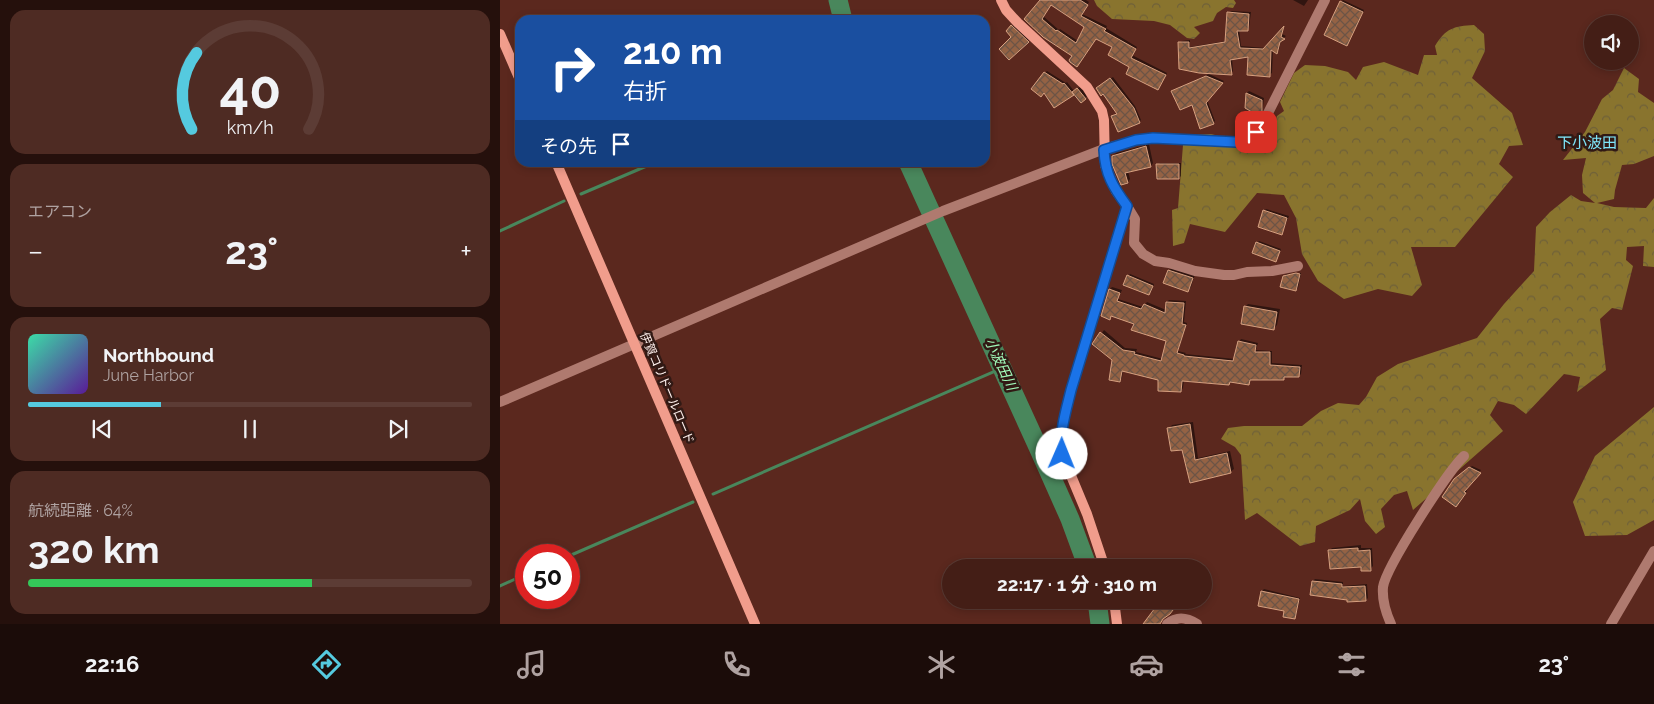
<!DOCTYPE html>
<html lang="ja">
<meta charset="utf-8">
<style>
:root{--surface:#441e16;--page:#4e2b23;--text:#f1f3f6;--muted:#afa2a1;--line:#5c3c35;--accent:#55cadf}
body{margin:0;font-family:Raleway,"Noto Sans JP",sans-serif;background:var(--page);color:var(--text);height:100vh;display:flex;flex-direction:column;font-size:19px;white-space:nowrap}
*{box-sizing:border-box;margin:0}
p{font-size:16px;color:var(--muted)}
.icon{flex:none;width:28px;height:28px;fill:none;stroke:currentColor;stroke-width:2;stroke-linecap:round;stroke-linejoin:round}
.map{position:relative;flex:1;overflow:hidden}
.panel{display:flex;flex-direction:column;gap:10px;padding:10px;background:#25100c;width:500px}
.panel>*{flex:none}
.banner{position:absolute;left:15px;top:15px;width:475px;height:152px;border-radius:15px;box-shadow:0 2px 8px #0003,0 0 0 1px var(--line);background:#1a4fa0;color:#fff;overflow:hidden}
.tools{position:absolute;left:1084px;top:15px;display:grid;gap:10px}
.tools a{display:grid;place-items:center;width:55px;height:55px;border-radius:50%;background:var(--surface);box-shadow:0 2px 8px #0003,0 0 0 1px var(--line);font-size:25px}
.speed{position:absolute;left:15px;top:544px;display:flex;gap:10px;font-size:25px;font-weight:700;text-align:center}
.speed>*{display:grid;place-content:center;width:65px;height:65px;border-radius:50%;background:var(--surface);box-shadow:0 2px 8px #0003,0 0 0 1px var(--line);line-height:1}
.speed .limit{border:8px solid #d22;background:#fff;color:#111}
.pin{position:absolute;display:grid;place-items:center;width:42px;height:42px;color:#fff;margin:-21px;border-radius:10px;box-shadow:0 2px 8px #0006}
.me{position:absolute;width:55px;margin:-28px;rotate:1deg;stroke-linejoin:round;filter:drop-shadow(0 0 4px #0008)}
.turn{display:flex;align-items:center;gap:18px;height:105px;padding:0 25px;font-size:22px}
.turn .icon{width:65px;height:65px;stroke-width:2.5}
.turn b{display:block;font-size:35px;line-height:42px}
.then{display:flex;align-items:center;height:48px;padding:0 25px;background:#0003;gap:10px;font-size:19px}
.big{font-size:38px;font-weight:700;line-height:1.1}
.panel .widget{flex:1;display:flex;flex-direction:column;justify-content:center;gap:8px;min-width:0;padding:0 18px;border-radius:15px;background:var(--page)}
.panel .dial{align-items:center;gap:0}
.dial svg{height:130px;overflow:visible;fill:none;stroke:var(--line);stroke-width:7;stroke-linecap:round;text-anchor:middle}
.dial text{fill:var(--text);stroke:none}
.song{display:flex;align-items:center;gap:15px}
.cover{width:60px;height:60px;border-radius:8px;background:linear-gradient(135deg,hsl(160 70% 55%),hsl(270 70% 35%))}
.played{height:5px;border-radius:2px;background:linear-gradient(90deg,var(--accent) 30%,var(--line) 30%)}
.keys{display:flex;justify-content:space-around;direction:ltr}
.heat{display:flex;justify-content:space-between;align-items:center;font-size:28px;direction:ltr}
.charge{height:8px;border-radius:4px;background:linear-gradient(90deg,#34c759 64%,var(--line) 0)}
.trip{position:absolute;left:442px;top:559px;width:270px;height:50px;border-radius:25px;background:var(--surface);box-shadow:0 2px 8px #0003,0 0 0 1px var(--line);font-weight:700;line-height:50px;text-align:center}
.dock{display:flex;height:80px;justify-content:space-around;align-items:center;background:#1b0c09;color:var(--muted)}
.dock .icon{width:35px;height:35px}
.dock .on{color:var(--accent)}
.dock b{font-size:22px;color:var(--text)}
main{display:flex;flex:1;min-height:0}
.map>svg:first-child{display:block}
.forest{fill:url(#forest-crowns)}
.shadow{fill:#0007;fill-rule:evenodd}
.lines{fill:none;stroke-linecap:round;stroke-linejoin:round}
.stream{stroke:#49875c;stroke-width:3}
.river{stroke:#49875c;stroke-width:19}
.building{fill:url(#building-cross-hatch);stroke:#d6a080;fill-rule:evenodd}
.street{stroke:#af7a6f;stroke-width:10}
.secondary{stroke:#f19d8c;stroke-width:10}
.route-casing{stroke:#114b97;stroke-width:12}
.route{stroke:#1a73e8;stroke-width:9}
.labels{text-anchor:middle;stroke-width:5;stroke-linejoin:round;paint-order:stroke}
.street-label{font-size:12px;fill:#fef0ed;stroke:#311914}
.water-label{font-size:14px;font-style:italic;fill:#a1f9b9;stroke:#311914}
.quarter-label{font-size:15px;fill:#7fe6fa;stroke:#311914}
</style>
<main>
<section class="panel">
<div class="widget dial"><svg viewBox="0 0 100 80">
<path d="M14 69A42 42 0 1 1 86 69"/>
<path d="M14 69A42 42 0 0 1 17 22" stroke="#55cadf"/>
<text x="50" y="56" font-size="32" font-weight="700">40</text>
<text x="50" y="72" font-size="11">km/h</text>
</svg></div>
<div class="widget"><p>エアコン</p>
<div class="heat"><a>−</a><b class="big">23°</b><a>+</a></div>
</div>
<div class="widget">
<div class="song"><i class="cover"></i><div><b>Northbound</b><p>June Harbor</p></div></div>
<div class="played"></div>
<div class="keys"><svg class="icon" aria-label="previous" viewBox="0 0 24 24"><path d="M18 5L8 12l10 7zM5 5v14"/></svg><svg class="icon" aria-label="pause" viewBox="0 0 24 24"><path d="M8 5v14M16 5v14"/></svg><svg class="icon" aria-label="next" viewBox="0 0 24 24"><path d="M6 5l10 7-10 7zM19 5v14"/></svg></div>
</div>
<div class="widget"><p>航続距離 · 64%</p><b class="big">320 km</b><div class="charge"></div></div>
</section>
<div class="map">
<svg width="1154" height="624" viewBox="0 0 1154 624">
<defs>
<pattern id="forest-crowns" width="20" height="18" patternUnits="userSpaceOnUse" patternTransform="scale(1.25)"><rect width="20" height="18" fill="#89742e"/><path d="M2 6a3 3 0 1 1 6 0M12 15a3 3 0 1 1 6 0" fill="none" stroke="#6e6039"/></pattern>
<pattern id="building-cross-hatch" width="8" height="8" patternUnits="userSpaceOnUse" patternTransform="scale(1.25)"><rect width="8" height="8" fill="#946244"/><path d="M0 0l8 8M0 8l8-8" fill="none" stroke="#6c5446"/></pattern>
</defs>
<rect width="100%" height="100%" fill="#5b281e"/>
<path class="forest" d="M594,0H734L736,3L733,8L726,7L717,13L713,21L694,27L700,33L694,39L687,38L670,25L654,21L612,19L597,6Z
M974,25L984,34L985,51L972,78L1012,113L1023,145L1009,146L999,164L1013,177L955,247H911L922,285L912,296L878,289L844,299L818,281L802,254L796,218L784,195L757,193L725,232L690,224L684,243L673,246L672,210L678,208L683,145L693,135L711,134L751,144L771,134L777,116L784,111L780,102L794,73L805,65L825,66L848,72L856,80L863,67L884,62L918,75L924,55H937L935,46C946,28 954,26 974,25Z
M1124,68L1139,79L1138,92L1154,103V156L1134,164L1122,165L1115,190L1114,199L1097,203L1114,207L1146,208L1154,198V267L1143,266L1144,246L1127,247L1126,260L1133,266L1122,310L1112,308L1100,319L1106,370L1077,392L1080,377L1064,374L1026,414L1014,405L998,401L990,415L1003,431L913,510L907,491L894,495L881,509L885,527L876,534L865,521L860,499L850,510L816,526L815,542L800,546L757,513L745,520L741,455L735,447L721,439L728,428L744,426H802L821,411L838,403L859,405L866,397L877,377L898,364L977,338L1004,304L1034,271L1036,227L1050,212L1071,195L1081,201L1095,203L1083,193L1082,175L1086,158L1063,160L1085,132L1102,99L1113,90Z
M1154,407V520L1127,535L1085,536L1073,502L1095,456Z"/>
<path class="shadow" d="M541,0H586L589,2L582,14L607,26L606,28L637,47L632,55L667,73L660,86L658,88L631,67L614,47L596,38L573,56L526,19ZM551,4L586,27L578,41L560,29L559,30L543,16Z
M793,0H808L804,6Z
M843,0L864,10L848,42L841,2Z
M731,11L751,12L749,28L747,30L739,29L741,46L766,48L784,27L782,34L786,36L781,40L779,50L777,52L773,49L772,73L769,75L749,55L732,58L733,71L731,73L679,43L682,41L690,40V47L726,41L729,13Z
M515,23L531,38L528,41L513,37L508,31Z
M547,71L566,83L567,82L574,91L580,87L587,96L581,102L574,93L544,91L545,73Z
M709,74L724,81L707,100L715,121L713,123L692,103L673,91Z
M613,77L635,106L641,120L639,122L613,116L618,113L600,87Z
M749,91L764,98L763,107L761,112L746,108L747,93Z
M649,144L653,163L651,166L628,171L630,179L628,182L613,156L616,153Z
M660,163H681V176L679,178L658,165Z
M766,209L789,216L782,233L764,211Z
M759,241L781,249L776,260L757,243Z
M672,267L695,274L691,287L687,290L669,271Z
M801,273L798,288L796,290L784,277L786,274Z
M630,274L654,284L651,292L649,294L628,276Z
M612,287L622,290L618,299L643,307L647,302L666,310L667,302L669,300L686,301L684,322L687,323L678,351L686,353L685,354L735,359L739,342L741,339L758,343L756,350L772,351V363L802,365L801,374L799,376H786L783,378L751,379L748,384L731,381L729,384L684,380L683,388L681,391L660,379L623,370L622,378L620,380L614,360L594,344L604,330L625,348L637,349L636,352L663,359L668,340L636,324L612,316L609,318L602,315L610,289Z
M748,304L780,309L777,325L774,328L745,307Z
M693,422L698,458L730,451L734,469L730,472L690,481L683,449L669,429L672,425Z
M972,466L981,470L965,489L967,491L957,503L958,477Z
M861,545V548H872L873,566L870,569L829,551L832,548Z
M815,579L843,582V586L867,584L868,598L866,600L848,599L813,581Z
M764,589L800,598L796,616L794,618L762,591Z
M670,600H674L678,603L676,605Z"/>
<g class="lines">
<path class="stream" d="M81,194L156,162
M0,231L64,201
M213,494L502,368
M69,556L193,502
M0,586L26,574"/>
<path class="river" d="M338,0L343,20
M408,162L538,447L570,519L588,568
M597,600L600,624"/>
</g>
<path class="building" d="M540,0H580L588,5L581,16L606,29L604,31L636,49L631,58L666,75L658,90L626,74L629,67L608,55L612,47L596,39L577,67L570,62L569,60L572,56L543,37L524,19ZM551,5L584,27L576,43L557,30L556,31L542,19Z
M840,1L863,12L847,46L824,35Z
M727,12L749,14L748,31H737L740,48L763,49L784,26L781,37L785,39L780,42L777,54L771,50L770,77L747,75L748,57L730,60L732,75L699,73L679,69L678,42H689V48L725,42Z
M511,25L529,42L509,60L499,49L511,37L506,31Z
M544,72L563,84L564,83L574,95L554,108L544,93L541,97L531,89Z
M706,76L723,83L706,103L714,124L700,129L692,105L680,110L671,91Z
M610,78L634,108L640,123L618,132L611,116L617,114L603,94L601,96L596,88Z
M577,88L586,99L581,103L572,92Z
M746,93L762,100V111L759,116L745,108Z
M646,146L651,167L625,173L628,183L621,185L612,164V156Z
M656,164H679V179H657Z
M763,210L787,218L782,235L758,227Z
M756,242L780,251L776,262L752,253Z
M668,270L693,278L688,292L663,283Z
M796,273L800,274L796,291L780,287L783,276Z
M627,275L653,286L649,295L623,285Z
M609,289L620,293L617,301L641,309L644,304L665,313L666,302L684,303L682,324L686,325L677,353L684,355V356L733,361L738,341L756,345L755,352H770V365L800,367L799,377H784V380H750L749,385L730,382L729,385L682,381L681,392L658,391V380L622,371L620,382L609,380L612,360L592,344L600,332L623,350L635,352L634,354L661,361L666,341L631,330L634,324L611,316L610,320L601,316Z
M744,306L777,312L774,330L741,324Z
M690,424L695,460L727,453L731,473L690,483L682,450L671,451L667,428Z
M969,467L981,473L964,492L966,493L956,507L942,497L954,479Z
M858,548V551L870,550L871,571H861V567L830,569L828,550Z
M812,581L842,584V587L865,586L866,601L847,602V600L810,595Z
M761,591L799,599L795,619L783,617L784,611L758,606Z
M661,600H668L676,606L670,614L663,619L660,624H643Z"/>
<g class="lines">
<path class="street" d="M627,206L635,219L634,243L643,254L655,261L669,263L695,271L724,275H734L747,272L772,271L798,266
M0,402L443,211L604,149L636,140L653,138L724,142C746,142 753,136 765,119L825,0
M667,624C677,616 686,617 697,624
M891,624C886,613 882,599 883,587C886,567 948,471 964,456
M1111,624L1154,551"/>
<path class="secondary" d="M501,0L506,10L518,23L587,87L602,111L604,120L605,165L616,191L627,206L571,390C566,411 559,432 562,454L587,514L605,568
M0,34L20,80
M56,162L255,624
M614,600L617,624"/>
</g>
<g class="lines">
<defs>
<path id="route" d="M562,454C559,432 566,411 571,390L627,206C613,187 605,174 604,150L636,140L653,138L736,142L748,138L756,132"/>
</defs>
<use href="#route" class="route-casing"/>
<use href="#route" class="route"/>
</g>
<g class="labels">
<g class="street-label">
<text transform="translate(167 388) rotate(67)" y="4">伊賀コリドールロード</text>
</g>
<g class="water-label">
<text transform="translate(501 364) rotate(65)" y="5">小波田川</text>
</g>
<g class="quarter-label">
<text x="1087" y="148">下小波田</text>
</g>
</g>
</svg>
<div class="tools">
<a><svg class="icon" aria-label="sound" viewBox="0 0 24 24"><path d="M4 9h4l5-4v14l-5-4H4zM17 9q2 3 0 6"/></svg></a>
</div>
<div class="speed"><div class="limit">50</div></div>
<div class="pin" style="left:756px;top:132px;background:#d93025"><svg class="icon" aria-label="arrive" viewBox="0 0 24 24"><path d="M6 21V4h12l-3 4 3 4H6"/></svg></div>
<svg class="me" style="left:562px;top:454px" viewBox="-20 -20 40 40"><circle r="19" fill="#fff"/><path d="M0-13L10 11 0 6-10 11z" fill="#1a73e8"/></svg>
<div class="trip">22:17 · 1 分 · 310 m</div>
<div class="banner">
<div class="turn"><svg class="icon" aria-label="right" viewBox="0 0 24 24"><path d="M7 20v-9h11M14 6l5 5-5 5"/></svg><div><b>210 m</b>右折</div></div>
<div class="then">その先<svg class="icon" aria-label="arrive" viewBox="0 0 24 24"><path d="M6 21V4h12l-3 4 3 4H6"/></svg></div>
</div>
</div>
</main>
<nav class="dock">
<b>22:16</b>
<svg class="icon on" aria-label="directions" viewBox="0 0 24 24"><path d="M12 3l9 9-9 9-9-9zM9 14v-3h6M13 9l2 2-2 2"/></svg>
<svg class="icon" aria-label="music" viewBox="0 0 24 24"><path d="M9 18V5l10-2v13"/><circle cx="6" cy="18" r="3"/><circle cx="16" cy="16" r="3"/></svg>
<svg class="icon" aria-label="phone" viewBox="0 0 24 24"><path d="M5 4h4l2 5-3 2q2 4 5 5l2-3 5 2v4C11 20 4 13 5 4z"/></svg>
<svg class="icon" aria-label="climate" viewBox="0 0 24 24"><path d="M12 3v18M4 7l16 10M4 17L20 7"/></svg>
<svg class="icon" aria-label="car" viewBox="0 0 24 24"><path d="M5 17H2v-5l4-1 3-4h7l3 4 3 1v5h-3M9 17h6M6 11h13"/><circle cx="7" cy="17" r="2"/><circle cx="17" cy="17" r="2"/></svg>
<svg class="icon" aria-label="filters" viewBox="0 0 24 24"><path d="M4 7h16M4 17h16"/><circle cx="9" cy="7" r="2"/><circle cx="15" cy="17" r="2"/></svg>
<b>23°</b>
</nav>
